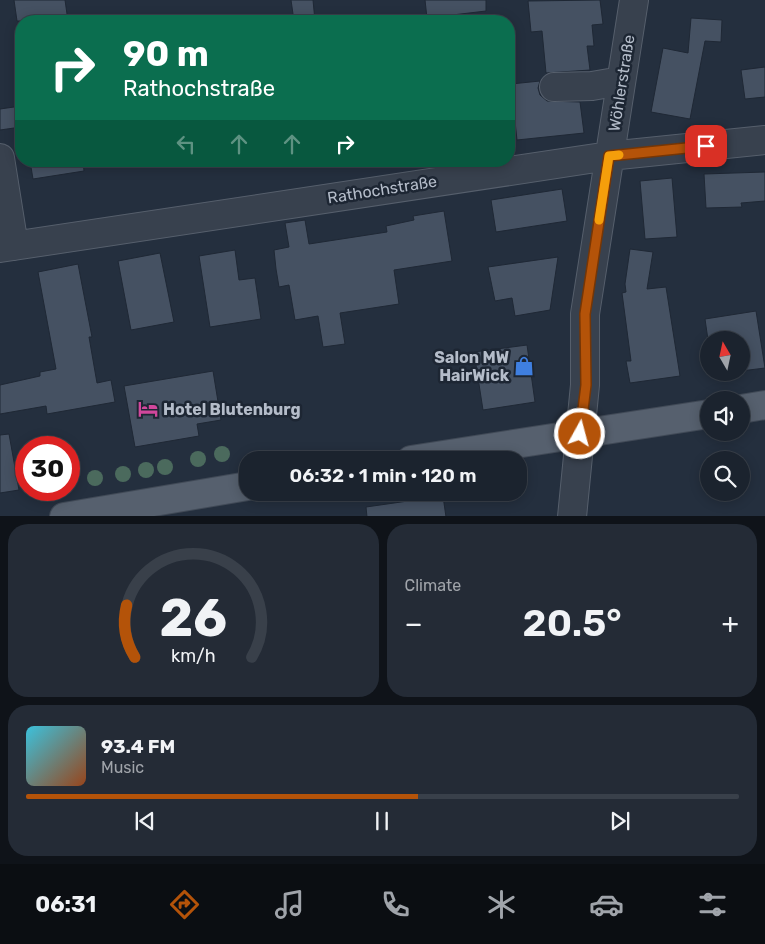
<!DOCTYPE html>
<meta charset="utf-8">
<style>
:root{--surface:#1b232e;--page:#242b36;--text:#f1f3f6;--muted:#a0a4aa;--line:#39404a;--accent:#b45309}
body{margin:0;font-family:Rubik,sans-serif;background:var(--page);color:var(--text);height:100vh;display:flex;flex-direction:column;font-size:19px;white-space:nowrap}
*{box-sizing:border-box;margin:0}
p{font-size:16px;color:var(--muted)}
.icon{flex:none;width:28px;height:28px;fill:none;stroke:currentColor;stroke-width:2;stroke-linecap:round;stroke-linejoin:round}
.map{position:relative;height:516px;overflow:hidden}
.panel{display:flex;flex-direction:column;gap:8px;padding:8px;background:#0f1319;flex:1}
.panel>*{flex:none}
.guide{position:absolute;left:15px;top:15px;width:500px;height:152px;border-radius:20px;box-shadow:0 2px 12px #0003,0 0 0 1px var(--line);background:#0b6e4f;color:#fff;overflow:hidden}
.needle{width:32px;rotate:351deg}
.fabs{position:absolute;left:700px;top:331px;display:grid;gap:10px}
.fabs a{display:grid;place-items:center;width:50px;height:50px;border-radius:50%;background:var(--surface);box-shadow:0 2px 12px #0003,0 0 0 1px var(--line);font-size:25px}
.speed{position:absolute;left:15px;top:436px;display:flex;gap:10px;font-size:25px;font-weight:700;text-align:center}
.speed>*{display:grid;place-content:center;width:65px;height:65px;border-radius:50%;background:var(--surface);box-shadow:0 2px 12px #0003,0 0 0 1px var(--line);line-height:1}
.speed .limit{border:8px solid #d22;background:#fff;color:#111}
.pin{position:absolute;display:grid;place-items:center;width:42px;height:42px;color:#fff;margin:-21px;border-radius:10px;box-shadow:0 2px 8px #0006}
.me{position:absolute;width:55px;margin:-28px;rotate:7deg;stroke-linejoin:round;filter:drop-shadow(0 0 4px #0008)}
.turn{display:flex;align-items:center;gap:18px;height:105px;padding:0 25px;font-size:22px}
.turn .icon{width:65px;height:65px;stroke-width:2.5}
.turn b{display:block;font-size:35px;line-height:42px}
.lanes{display:flex;align-items:center;height:48px;padding:0 25px;background:#0003;justify-content:center;gap:25px;direction:ltr}
.lanes .off{opacity:.35}
.big{font-size:38px;font-weight:600;line-height:1.1}
.panel .tile{flex:1;display:flex;flex-direction:column;justify-content:center;gap:8px;min-width:0;padding:0 18px;border-radius:20px;background:var(--page)}
.panel .dial{align-items:center;gap:0}
.dial svg{height:130px;overflow:visible;fill:none;stroke:var(--line);stroke-width:7;stroke-linecap:round;text-anchor:middle}
.dial text{fill:var(--text);stroke:none}
.song{display:flex;align-items:center;gap:15px}
.cover{width:60px;height:60px;border-radius:8px;background:linear-gradient(135deg,hsl(190 70% 55%),hsl(20 70% 35%))}
.played{height:5px;border-radius:2px;background:linear-gradient(90deg,var(--accent) 55%,var(--line) 55%)}
.keys{display:flex;justify-content:space-around;direction:ltr}
.heat{display:flex;justify-content:space-between;align-items:center;font-size:28px;direction:ltr}
.panel .tiles{flex:1;display:grid;gap:8px;grid-template-columns:1fr 1fr}
.tile:last-child{grid-column:span 2}
.trip{position:absolute;left:239px;top:451px;width:288px;height:50px;border-radius:20px;background:var(--surface);box-shadow:0 2px 12px #0003,0 0 0 1px var(--line);font-weight:600;line-height:50px;text-align:center}
.menu{display:flex;height:80px;justify-content:space-around;align-items:center;background:#0b0e12;color:var(--muted)}
.menu .icon{width:35px;height:35px}
.menu .current{color:var(--accent)}
.menu b{font-size:22px;color:var(--text)}
.map>svg:first-child{display:block}
.building{fill:#455162;stroke:#1f2835}
.lines{fill:none;stroke-linecap:round;stroke-linejoin:round}
.minor-casing{stroke:#565f6c;stroke-width:30}
.major-casing{stroke:#414a57;stroke-width:30}
.minor{stroke:#38414e;stroke-width:28}
.major{stroke:#56606e;stroke-width:28}
.tree{fill:#4b6a5d}
.route-casing{stroke:#753606;stroke-width:12}
.route{stroke:#b45309;stroke-width:9}
.slow{stroke:#f59e0b;stroke-width:9}
.labels{text-anchor:middle;stroke-width:5;stroke-linejoin:round;paint-order:stroke}
.street-label{font-size:16px;fill:#b4bcc9;stroke:#1d2633}
.poi-label{font-size:16px;font-weight:bold;fill:#b4bcc9;stroke:#1d2633;text-anchor:end}
</style>
<div class="map">
<svg width="765" height="517" viewBox="0 0 765 517">
<rect width="100%" height="100%" fill="#242f3e"/>
<path class="building" d="M14,0H65L68,21H17Z
M291,0H313L315,21H294Z
M425,0H486V11L427,18Z
M600,0L603,24L592,25L594,46H587L590,70L546,73L542,31L531,32L528,1Z
M691,18L722,20L721,42L705,41L690,119L651,112L663,48L688,53Z
M765,67V97L745,99L741,70Z
M540,81L538,88L540,95L547,101L580,102L584,133L517,140L511,84Z
M21,106V127L0,130V109Z
M30,161H83L84,171L33,179Z
M765,172V201L741,203L742,207L706,208L704,174Z
M672,178L677,237L645,239L640,181Z
M562,189L567,221L496,232L491,200Z
M444,211L452,261L394,270L399,304L340,313L345,344L323,347L318,316L295,320L289,285L279,287L276,269L274,250L289,247L285,223L305,220L309,244L387,232L386,226L414,220L413,216Z
M630,249L653,252L647,289L666,287L680,376L630,383L626,361H631L622,293L626,292L625,284Z
M235,250L239,280L255,278L261,319L210,327L199,256Z
M160,253L174,322L131,330L118,261Z
M558,257L550,310L515,316L512,298L495,301L488,267Z
M78,264L92,337H89L97,383L111,380L115,402L47,414L46,406L0,414V385L40,376V372L56,369L38,272Z
M756,311L765,368L741,371V340H708L705,319Z
M527,345L535,402L483,410L474,352Z
M213,371L221,420L197,424L199,436L135,447L124,386Z
M9,434L19,490L0,493V435Z
M443,496L446,517H367L366,507Z"/>
<g class="lines">
<defs>
<path id="minor" d="M554,87L592,86L621,81
M0,158L14,246
M0,248L609,156L765,140
M572,517L585,385V314L634,0"/>
<path id="major" d="M741,409L765,405
M411,460L709,414
M64,517L248,486"/>
</defs>
<use href="#minor" class="minor-casing"/>
<use href="#major" class="major-casing"/>
<use href="#minor" class="minor"/>
<use href="#major" class="major"/>
</g>
<g class="tree">
<circle cx="222" cy="454" r="8"/>
<circle cx="198" cy="459" r="8"/>
<circle cx="165" cy="467" r="8"/>
<circle cx="146" cy="470" r="8"/>
<circle cx="123" cy="474" r="8"/>
<circle cx="95" cy="478" r="8"/>
</g>
<g class="lines">
<defs>
<path id="route" d="M580,434L586,385L585,314L609,156L706,146"/>
</defs>
<use href="#route" class="route-casing"/>
<use href="#route" class="route"/>
<path class="slow" d="M599,220L609,156L619,155"/>
</g>
<defs>
<symbol id="shop-bare" viewBox="-9 -9 18 18"><path d="M-5-2.5h2.3a2.7 3.5 0 0 1 5.4 0H5L5.5 6h-11ZM-1.5-2.5h3a1.5 2.3 0 0 0-3 0Z" fill="#3f7fe0" stroke="#1d2633" stroke-width="2.5" paint-order="stroke"/></symbol>
<symbol id="hotel-bare" viewBox="-9 -9 18 18"><path d="M-6-4.5h1.5V1H6V5H4.5V3h-9V5H-6ZM-4 0a1.8 1.8 0 1 1 3.6 0ZM.5 0V-2.5h3Q6-2.5 6 0Z" fill="#d1479c" stroke="#1d2633" stroke-width="2.5" paint-order="stroke"/></symbol>
</defs>
<g fill-rule="evenodd">
<use href="#shop-bare" x="510" y="352" width="28" height="28"/>
<use href="#hotel-bare" x="134" y="395" width="28" height="28"/>
</g>
<g class="labels">
<g class="street-label">
<text transform="translate(621 83) rotate(-81)" y="6">Wöhlerstraße</text>
<text transform="translate(382 189) rotate(-9)" y="6">Rathochstraße</text>
</g>
<g class="poi-label">
<text x="509" y="363">Salon MW<tspan x="509" dy="18">HairWick</tspan></text>
<text x="163" y="415" text-anchor="start">Hotel Blutenburg</text>
</g>
</g>
</svg>
<div class="fabs">
<a><svg class="needle" viewBox="-14 -14 28 28"><path d="M0-13l5 13h-10z" fill="#e53935"/><path d="M0 13l5-13h-10z" fill="#a0a4aa"/></svg></a>
<a><svg class="icon" aria-label="sound" viewBox="0 0 24 24"><path d="M4 9h4l5-4v14l-5-4H4zM17 9q2 3 0 6"/></svg></a>
<a><svg class="icon" aria-label="search" viewBox="0 0 24 24"><circle cx="10" cy="10" r="6"/><path d="M15 15l6 6"/></svg></a>
</div>
<div class="speed"><div class="limit">30</div></div>
<div class="pin" style="left:706px;top:146px;background:#d93025"><svg class="icon" aria-label="arrive" viewBox="0 0 24 24"><path d="M6 21V4h12l-3 4 3 4H6"/></svg></div>
<svg class="me" style="left:580px;top:434px" viewBox="-20 -20 40 40"><circle r="17" fill="#b45309" stroke="#fff" stroke-width="3"/><path d="M0-11L8 9 0 5-8 9z" fill="#fff"/></svg>
<div class="trip">06:32 · 1 min · 120 m</div>
<div class="guide">
<div class="turn"><svg class="icon" aria-label="right" viewBox="0 0 24 24"><path d="M7 20v-9h11M14 6l5 5-5 5"/></svg><div><b>90 m</b>Rathochstraße</div></div>
<div class="lanes"><svg class="icon off" aria-label="left" viewBox="0 0 24 24"><path d="M17 20v-9H6M10 6l-5 5 5 5"/></svg><svg class="icon off" aria-label="ahead" viewBox="0 0 24 24"><path d="M12 20V5M6 11l6-6 6 6"/></svg><svg class="icon off" aria-label="ahead" viewBox="0 0 24 24"><path d="M12 20V5M6 11l6-6 6 6"/></svg><svg class="icon" aria-label="right" viewBox="0 0 24 24"><path d="M7 20v-9h11M14 6l5 5-5 5"/></svg></div>
</div>
</div>
<section class="panel">
<div class="tiles">
<div class="tile dial"><svg viewBox="0 0 100 80">
<path d="M14 69A42 42 0 1 1 86 69"/>
<path d="M14 69A42 42 0 0 1 9 37" stroke="#b45309"/>
<text x="50" y="56" font-size="32" font-weight="700">26</text>
<text x="50" y="72" font-size="11">km/h</text>
</svg></div>
<div class="tile"><p>Climate</p>
<div class="heat"><a>−</a><b class="big">20.5°</b><a>+</a></div>
</div>
<div class="tile">
<div class="song"><i class="cover"></i><div><b>93.4 FM</b><p>Music</p></div></div>
<div class="played"></div>
<div class="keys"><svg class="icon" aria-label="previous" viewBox="0 0 24 24"><path d="M18 5L8 12l10 7zM5 5v14"/></svg><svg class="icon" aria-label="pause" viewBox="0 0 24 24"><path d="M8 5v14M16 5v14"/></svg><svg class="icon" aria-label="next" viewBox="0 0 24 24"><path d="M6 5l10 7-10 7zM19 5v14"/></svg></div>
</div>
</div>
</section>
<nav class="menu">
<b>06:31</b>
<svg class="icon current" aria-label="directions" viewBox="0 0 24 24"><path d="M12 3l9 9-9 9-9-9zM9 14v-3h6M13 9l2 2-2 2"/></svg>
<svg class="icon" aria-label="music" viewBox="0 0 24 24"><path d="M9 18V5l10-2v13"/><circle cx="6" cy="18" r="3"/><circle cx="16" cy="16" r="3"/></svg>
<svg class="icon" aria-label="phone" viewBox="0 0 24 24"><path d="M5 4h4l2 5-3 2q2 4 5 5l2-3 5 2v4C11 20 4 13 5 4z"/></svg>
<svg class="icon" aria-label="climate" viewBox="0 0 24 24"><path d="M12 3v18M4 7l16 10M4 17L20 7"/></svg>
<svg class="icon" aria-label="car" viewBox="0 0 24 24"><path d="M5 17H2v-5l4-1 3-4h7l3 4 3 1v5h-3M9 17h6M6 11h13"/><circle cx="7" cy="17" r="2"/><circle cx="17" cy="17" r="2"/></svg>
<svg class="icon" aria-label="filters" viewBox="0 0 24 24"><path d="M4 7h16M4 17h16"/><circle cx="9" cy="7" r="2"/><circle cx="15" cy="17" r="2"/></svg>
</nav>
